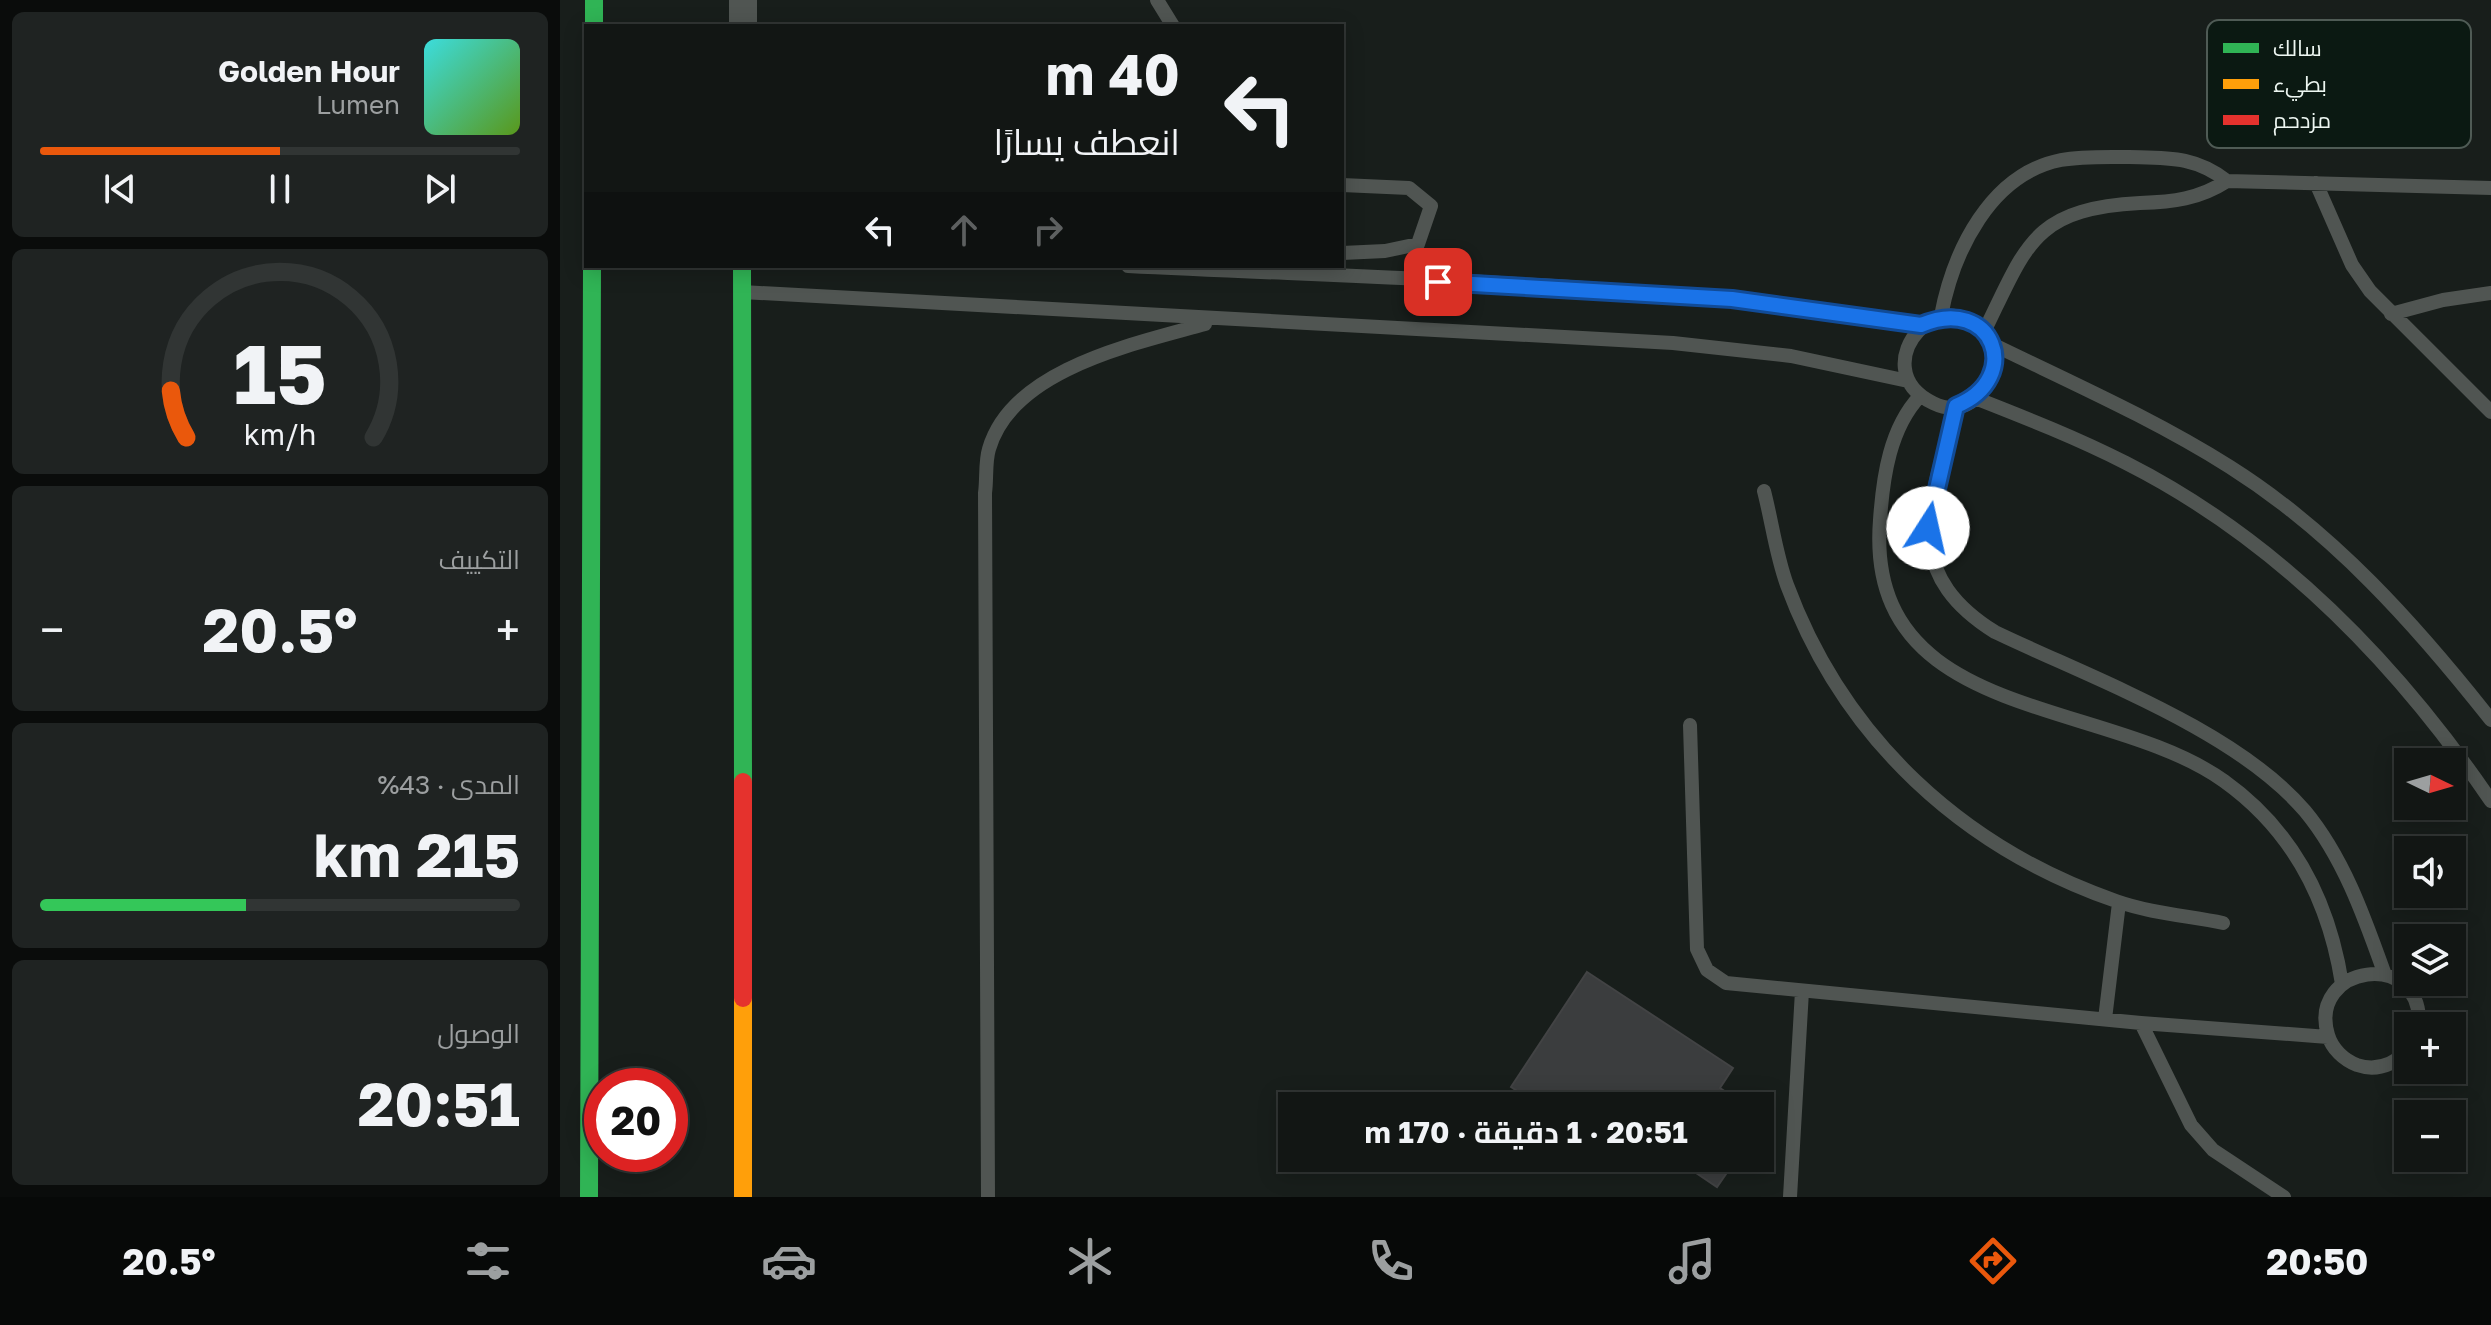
<!DOCTYPE html>
<html lang="ar">
<meta charset="utf-8">
<style>
:root{--surface:#121614;--page:#1f2322;--text:#f1f3f6;--muted:#9c9fa0;--line:#313534;--accent:#ea580c}
body{margin:0;font-family:"Golos Text",Cairo,sans-serif;background:var(--page);color:var(--text);direction:rtl;height:100vh;display:flex;flex-direction:column;font-size:30px;white-space:nowrap}
*{box-sizing:border-box;margin:0}
p{font-size:26px;color:var(--muted)}
.icon{flex:none;width:44px;height:44px;fill:none;stroke:currentColor;stroke-width:2;stroke-linecap:round;stroke-linejoin:round}
.map{position:relative;flex:1;overflow:hidden;direction:ltr}
.panel{display:flex;flex-direction:column;gap:12px;padding:12px;background:#0a0c0b;width:560px}
.panel>*{flex:none}
.hud{position:absolute;left:24px;top:24px;width:760px;height:244px;border-radius:0px;box-shadow:0 4px 20px #0003,0 0 0 2px var(--line);direction:rtl;background:#121614;color:var(--text);overflow:hidden}
.needle{width:52px;rotate:95deg}
.fabs{position:absolute;left:1834px;top:748px;display:grid;gap:16px}
.fabs a{display:grid;place-items:center;width:72px;height:72px;border-radius:0px;background:var(--surface);box-shadow:0 4px 20px #0003,0 0 0 2px var(--line);font-size:40px}
.speed{position:absolute;left:24px;top:1068px;display:flex;gap:16px;font-size:40px;font-weight:700;text-align:center}
.speed>*{display:grid;place-content:center;width:104px;height:104px;border-radius:50%;background:var(--surface);box-shadow:0 4px 20px #0003,0 0 0 2px var(--line);line-height:1}
.speed .limit{border:12px solid #d22;background:#fff;color:#111}
.pin{position:absolute;display:grid;place-items:center;width:68px;height:68px;color:#fff;margin:-34px;border-radius:16px;box-shadow:0 4px 12px #0006}
.me{position:absolute;width:88px;margin:-44px;rotate:10deg;stroke-linejoin:round;filter:drop-shadow(0 0 6px #0008)}
.turn{display:flex;align-items:center;gap:28px;height:168px;padding:0 32px;font-size:36px}
.turn .icon{width:104px;height:104px;stroke-width:2.5}
.turn b{display:block;font-size:56px;line-height:68px}
.lanes{display:flex;align-items:center;height:76px;padding:0 32px;background:#0003;justify-content:center;gap:40px;direction:ltr}
.lanes .off{opacity:.35}
.big{font-size:60px;font-weight:700;line-height:1.1}
.panel .tile{flex:1;display:flex;flex-direction:column;justify-content:center;gap:12px;min-width:0;padding:0 28px;border-radius:12px;background:var(--page)}
.panel .dial{align-items:center;gap:0}
.dial svg{height:208px;overflow:visible;fill:none;stroke:var(--line);stroke-width:7;stroke-linecap:round;text-anchor:middle}
.dial text{fill:var(--text);stroke:none}
.song{display:flex;align-items:center;gap:24px}
.cover{width:96px;height:96px;border-radius:12px;background:linear-gradient(135deg,hsl(180 70% 55%),hsl(90 70% 35%))}
.played{height:8px;border-radius:4px;background:linear-gradient(90deg,var(--accent) 50%,var(--line) 50%)}
.keys{display:flex;justify-content:space-around;direction:ltr}
.heat{display:flex;justify-content:space-between;align-items:center;font-size:44px;direction:ltr}
.charge{height:12px;border-radius:6px;background:linear-gradient(90deg,#34c759 43%,var(--line) 0)}
.trip{position:absolute;left:718px;top:1092px;width:496px;height:80px;border-radius:0px;background:var(--surface);box-shadow:0 4px 20px #0003,0 0 0 2px var(--line);font-weight:700;line-height:80px;text-align:center;direction:rtl}
.dock{display:flex;height:128px;justify-content:space-around;align-items:center;background:#070908;color:var(--muted)}
.dock .icon{width:56px;height:56px}
.dock .on{color:var(--accent)}
.dock b{font-size:36px;color:var(--text)}
main{display:flex;flex:1;min-height:0}
.map>svg:first-child{display:block}
.building{fill:#3b3d3e;stroke:#424344;stroke-width:2}
.lines{fill:none;stroke-linecap:round;stroke-linejoin:round}
.lane{stroke:#505552;stroke-width:14}
.street{stroke:#505552;stroke-width:28}
.fast{stroke:#30b455;stroke-width:18}
.slow{stroke:#ff9f0a;stroke-width:18}
.jam{stroke:#e5322d;stroke-width:18}
.route-casing{stroke:#114b97;stroke-width:20}
.route{stroke:#1a73e8;stroke-width:14}
.key{fill:#0b1912;stroke:#4f5b55;stroke-width:2}
.key-label{font-size:22px;fill:#edf6f1}
</style>
<main>
<div class="map">
<svg width="1931" height="1197" viewBox="0 0 1931 1197">
<rect width="100%" height="100%" fill="#181e1b"/>
<path class="building" d="M1027,972L1173,1068L1160,1088L1181,1102L1178,1106H981L951,1087Z
M1013,1158H1031L1020,1167Z
M1114,1158H1177L1157,1187Z"/>
<g class="lines">
<path class="lane" d="M597,0L613,26
M1756,183L1792,265L1810,291L1931,412
M782,185L849,188L871,206L858,244L825,251L782,253
M568,266C832,279 1099,282 1361,325
M182,292L1113,343L1231,356L1348,381
M1831,314L1883,300L1931,293
M1381,316C1393,252 1430,174 1501,160C1523,156 1547,157 1569,157C1608,158 1635,156 1667,181
M1424,332C1467,244 1473,209 1580,203C1613,202 1639,199 1667,181L1931,188
M1432,344C1437,378 1414,423 1373,403C1299,367 1388,267 1432,344C1512,383 1594,419 1670,467C1773,532 1856,625 1931,720
M1360,396C1330,428 1323,476 1320,520C1304,723 1545,696 1664,781C1734,831 1769,901 1782,984
M1415,398C1466,418 1517,438 1566,463C1718,540 1836,662 1931,801
M1396,406C1372,500 1336,570 1435,632C1531,678 1676,730 1745,811C1784,858 1805,919 1825,975
M1204,491C1212,522 1216,555 1227,585C1284,739 1403,848 1556,901C1590,913 1629,916 1663,923
M1130,725L1137,949L1147,970L1166,983L1581,1023L1768,1037
M1545,1019L1559,903
M1581,1023L1631,1125L1653,1150L1724,1197
M1848,1051C1834,1064 1817,1072 1797,1065C1784,1060 1772,1049 1768,1035C1747,965 1863,947 1859,1026
M428,1197L425,493C427,479 425,462 429,449C452,369 574,344 645,324
M1230,1197L1242,991"/>
<path class="street" d="M183,26V0"/>
<path class="fast" d="M34,0V26
M182,266L183,782
M29,1197L32,266"/>
<path class="slow" d="M183,998V1197"/>
<path class="jam" d="M183,782V998"/>
</g>
<g class="lines">
<defs>
<path id="route" d="M878,282L1172,299L1361,325C1433,294 1465,378 1396,406L1368,528"/>
</defs>
<use href="#route" class="route-casing"/>
<use href="#route" class="route"/>
</g>
<rect x="1647" y="20" width="264" height="128" rx="12" class="key"/>
<rect x="1663" y="43" width="36" height="10" fill="#30b455"/>
<rect x="1663" y="79" width="36" height="10" fill="#ff9f0a"/>
<rect x="1663" y="115" width="36" height="10" fill="#e5322d"/>
<g class="key-label">
<text x="1713" y="56">سالك</text>
<text x="1713" y="92">بطيء</text>
<text x="1713" y="128">مزدحم</text>
</g>
</svg>
<div class="fabs">
<a><svg class="needle" viewBox="-14 -14 28 28"><path d="M0-13l5 13h-10z" fill="#e53935"/><path d="M0 13l5-13h-10z" fill="#9c9fa0"/></svg></a>
<a><svg class="icon" aria-label="sound" viewBox="0 0 24 24"><path d="M4 9h4l5-4v14l-5-4H4zM17 9q2 3 0 6"/></svg></a>
<a><svg class="icon" aria-label="layers" viewBox="0 0 24 24"><path d="M12 4l9 5-9 5-9-5zM3 14l9 5 9-5"/></svg></a>
<a>+</a>
<a>−</a>
</div>
<div class="speed"><div class="limit">20</div></div>
<div class="pin" style="left:878px;top:282px;background:#d93025"><svg class="icon" aria-label="arrive" viewBox="0 0 24 24"><path d="M6 21V4h12l-3 4 3 4H6"/></svg></div>
<svg class="me" style="left:1368px;top:528px" viewBox="-20 -20 40 40"><circle r="19" fill="#fff"/><path d="M0-13L10 11 0 6-10 11z" fill="#1a73e8"/></svg>
<div class="trip">20:51 · 1 دقيقة · 170 m</div>
<div class="hud">
<div class="turn"><svg class="icon" aria-label="left" viewBox="0 0 24 24"><path d="M17 20v-9H6M10 6l-5 5 5 5"/></svg><div><b>40 m</b>انعطف يسارًا</div></div>
<div class="lanes"><svg class="icon" aria-label="left" viewBox="0 0 24 24"><path d="M17 20v-9H6M10 6l-5 5 5 5"/></svg><svg class="icon off" aria-label="ahead" viewBox="0 0 24 24"><path d="M12 20V5M6 11l6-6 6 6"/></svg><svg class="icon off" aria-label="right" viewBox="0 0 24 24"><path d="M7 20v-9h11M14 6l5 5-5 5"/></svg></div>
</div>
</div>
<section class="panel">
<div class="tile">
<div class="song"><i class="cover"></i><div><b>Golden Hour</b><p>Lumen</p></div></div>
<div class="played"></div>
<div class="keys"><svg class="icon" aria-label="previous" viewBox="0 0 24 24"><path d="M18 5L8 12l10 7zM5 5v14"/></svg><svg class="icon" aria-label="pause" viewBox="0 0 24 24"><path d="M8 5v14M16 5v14"/></svg><svg class="icon" aria-label="next" viewBox="0 0 24 24"><path d="M6 5l10 7-10 7zM19 5v14"/></svg></div>
</div>
<div class="tile dial"><svg viewBox="0 0 100 80">
<path d="M14 69A42 42 0 1 1 86 69"/>
<path d="M14 69A42 42 0 0 1 8 51" stroke="#ea580c"/>
<text x="50" y="56" font-size="32" font-weight="700">15</text>
<text x="50" y="72" font-size="11">km/h</text>
</svg></div>
<div class="tile"><p>التكييف</p>
<div class="heat"><a>−</a><b class="big">20.5°</b><a>+</a></div>
</div>
<div class="tile"><p>المدى · 43%</p><b class="big">215 km</b><div class="charge"></div></div>
<div class="tile"><p>الوصول</p><b class="big">20:51</b></div>
</section>
</main>
<nav class="dock">
<b>20:50</b>
<svg class="icon on" aria-label="directions" viewBox="0 0 24 24"><path d="M12 3l9 9-9 9-9-9zM9 14v-3h6M13 9l2 2-2 2"/></svg>
<svg class="icon" aria-label="music" viewBox="0 0 24 24"><path d="M9 18V5l10-2v13"/><circle cx="6" cy="18" r="3"/><circle cx="16" cy="16" r="3"/></svg>
<svg class="icon" aria-label="phone" viewBox="0 0 24 24"><path d="M5 4h4l2 5-3 2q2 4 5 5l2-3 5 2v4C11 20 4 13 5 4z"/></svg>
<svg class="icon" aria-label="climate" viewBox="0 0 24 24"><path d="M12 3v18M4 7l16 10M4 17L20 7"/></svg>
<svg class="icon" aria-label="car" viewBox="0 0 24 24"><path d="M5 17H2v-5l4-1 3-4h7l3 4 3 1v5h-3M9 17h6M6 11h13"/><circle cx="7" cy="17" r="2"/><circle cx="17" cy="17" r="2"/></svg>
<svg class="icon" aria-label="filters" viewBox="0 0 24 24"><path d="M4 7h16M4 17h16"/><circle cx="9" cy="7" r="2"/><circle cx="15" cy="17" r="2"/></svg>
<b>20.5°</b>
</nav>
